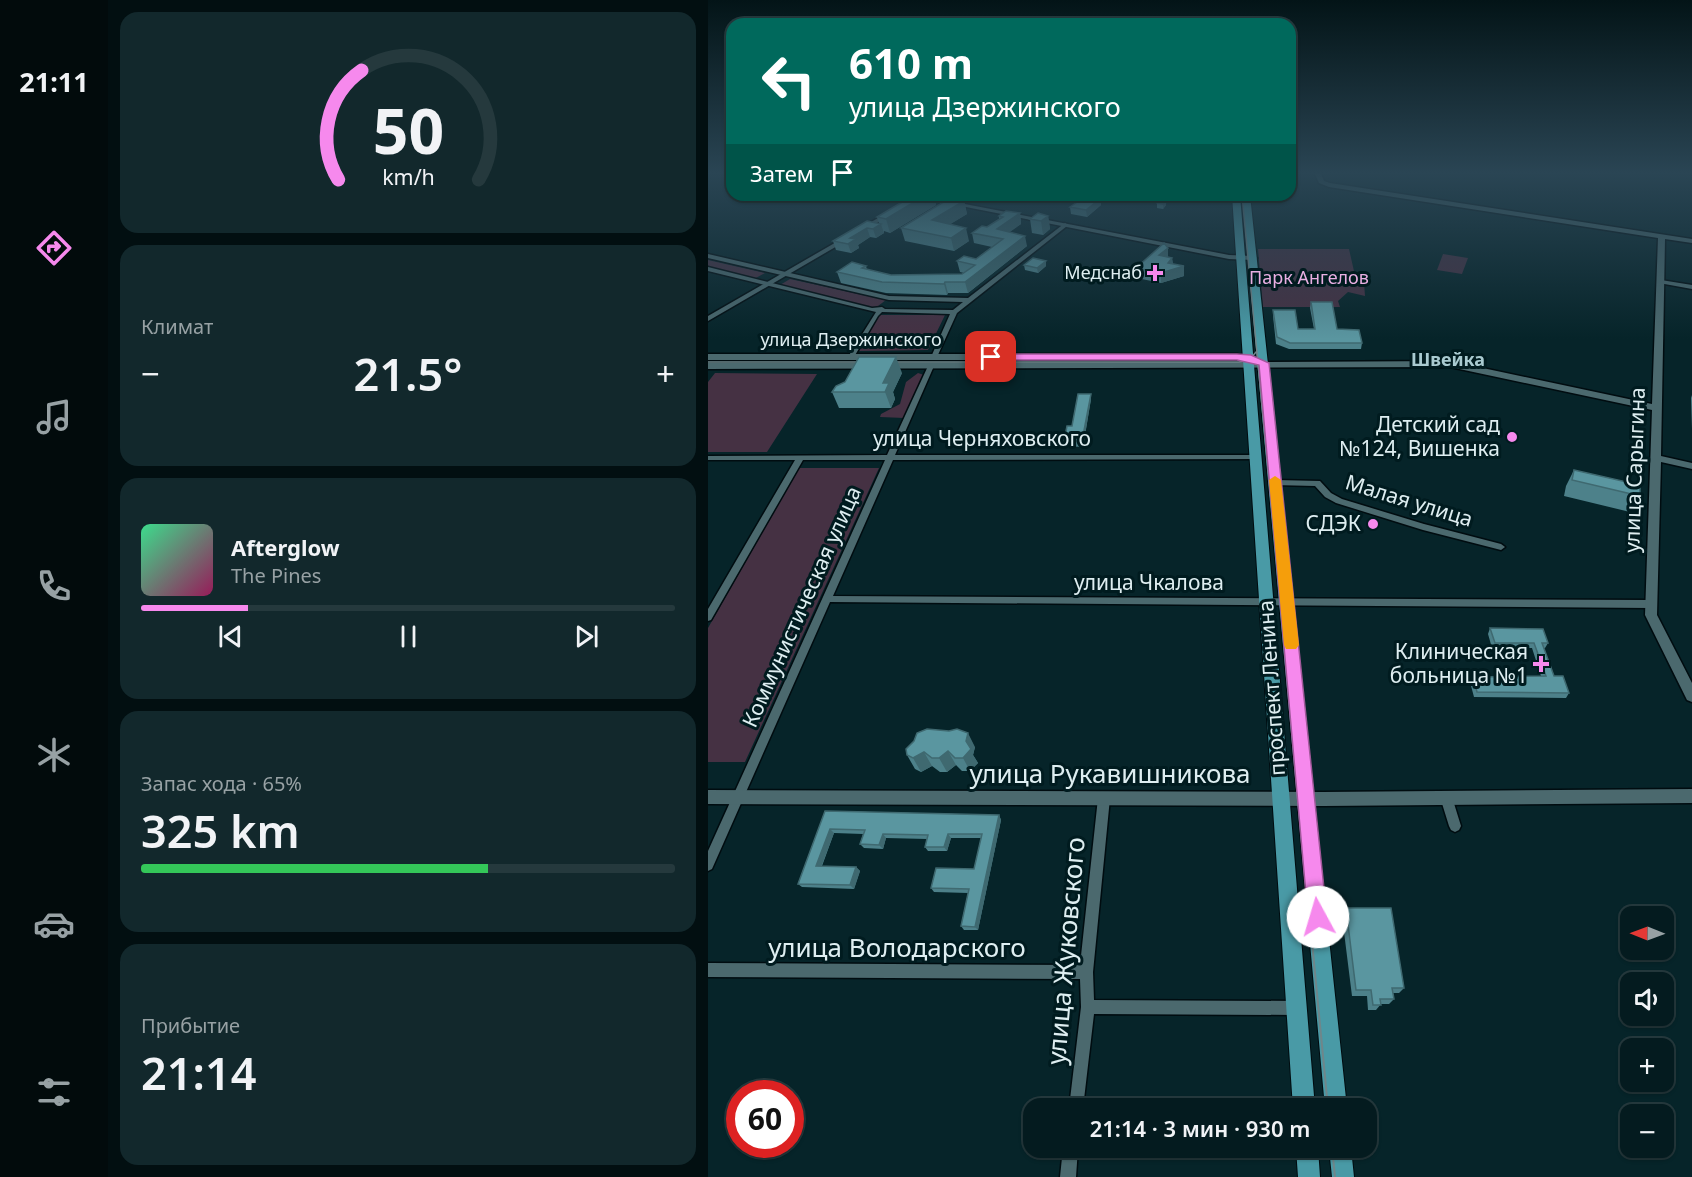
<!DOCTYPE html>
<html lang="ru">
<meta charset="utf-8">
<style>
:root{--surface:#041b1f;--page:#12282c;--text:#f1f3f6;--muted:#97a1a4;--line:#25393d;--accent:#f689ed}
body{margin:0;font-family:"Noto Sans",sans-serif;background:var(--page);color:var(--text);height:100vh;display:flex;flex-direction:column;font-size:22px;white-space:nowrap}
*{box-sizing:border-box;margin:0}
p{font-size:20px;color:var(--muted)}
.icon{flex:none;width:33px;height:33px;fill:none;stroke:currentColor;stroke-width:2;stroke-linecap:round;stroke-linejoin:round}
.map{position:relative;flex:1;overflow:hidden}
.side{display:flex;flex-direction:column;gap:12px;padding:12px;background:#020f11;width:600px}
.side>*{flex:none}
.hud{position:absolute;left:18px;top:18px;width:570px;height:183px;border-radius:18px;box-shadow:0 2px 4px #0004,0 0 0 2px var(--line);background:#00695c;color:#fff;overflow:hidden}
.needle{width:39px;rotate:271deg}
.buttons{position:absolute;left:912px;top:906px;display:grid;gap:12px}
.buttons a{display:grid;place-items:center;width:54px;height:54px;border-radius:12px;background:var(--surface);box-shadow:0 2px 4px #0004,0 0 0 2px var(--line);font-size:30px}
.speed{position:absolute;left:18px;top:1080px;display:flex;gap:12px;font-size:30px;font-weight:700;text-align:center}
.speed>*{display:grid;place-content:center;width:78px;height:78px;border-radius:50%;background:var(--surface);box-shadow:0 2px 4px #0004,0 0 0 2px var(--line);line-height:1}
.speed .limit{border:9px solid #d22;background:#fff;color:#111}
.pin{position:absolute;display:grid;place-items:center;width:51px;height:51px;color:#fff;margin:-26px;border-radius:12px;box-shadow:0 3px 9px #0006}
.me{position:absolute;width:66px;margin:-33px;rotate:354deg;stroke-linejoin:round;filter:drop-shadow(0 0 4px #0008)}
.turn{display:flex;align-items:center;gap:21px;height:126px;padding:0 24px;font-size:27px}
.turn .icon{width:78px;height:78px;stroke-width:2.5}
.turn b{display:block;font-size:42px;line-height:51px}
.then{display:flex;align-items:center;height:57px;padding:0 24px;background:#0003;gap:12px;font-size:22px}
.big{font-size:45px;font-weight:600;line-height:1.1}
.side .widget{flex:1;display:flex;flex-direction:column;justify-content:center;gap:9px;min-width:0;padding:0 21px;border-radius:18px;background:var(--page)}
.side .dial{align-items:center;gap:0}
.dial svg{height:156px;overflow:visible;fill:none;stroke:var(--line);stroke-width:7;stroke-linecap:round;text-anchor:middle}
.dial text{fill:var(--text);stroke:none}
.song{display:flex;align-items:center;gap:18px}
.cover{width:72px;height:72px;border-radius:9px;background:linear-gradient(135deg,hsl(150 70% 55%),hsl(330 70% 35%))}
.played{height:6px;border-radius:3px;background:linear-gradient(90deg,var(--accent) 20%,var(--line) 20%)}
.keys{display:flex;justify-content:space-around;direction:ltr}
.heat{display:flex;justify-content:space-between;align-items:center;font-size:33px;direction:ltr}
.charge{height:9px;border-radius:4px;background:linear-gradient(90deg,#34c759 65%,var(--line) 0)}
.trip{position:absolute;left:315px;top:1098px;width:354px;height:60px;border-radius:18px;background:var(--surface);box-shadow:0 2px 4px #0004,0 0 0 2px var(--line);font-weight:600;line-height:60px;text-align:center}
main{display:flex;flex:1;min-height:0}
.tab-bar{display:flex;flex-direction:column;width:108px;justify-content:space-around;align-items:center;background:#020b0c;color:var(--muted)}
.tab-bar .icon{width:42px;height:42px}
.tab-bar .active{color:var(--accent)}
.tab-bar b{font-size:27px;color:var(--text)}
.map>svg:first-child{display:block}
.green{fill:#453143}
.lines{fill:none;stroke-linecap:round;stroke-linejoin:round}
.street-casing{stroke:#000c10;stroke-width:3}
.secondary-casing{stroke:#000c10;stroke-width:3}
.primary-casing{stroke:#000c10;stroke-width:2}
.street{fill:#4b696e;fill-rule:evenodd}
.secondary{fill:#4b696e;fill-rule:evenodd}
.primary{fill:#499aa6;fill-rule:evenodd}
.tram-far1{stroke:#6f868a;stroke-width:1.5}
.tram{stroke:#6f868a;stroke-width:2}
.wall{fill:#4d818a}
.shaded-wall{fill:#3f6970}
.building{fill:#5a96a0;stroke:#3f6970;stroke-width:1.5}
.route{fill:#f689ed;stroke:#a0599a;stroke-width:1.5}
.slow{fill:#f59e0b}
.poi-dot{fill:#f689ed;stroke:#001b1f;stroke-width:2}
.labels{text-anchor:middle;stroke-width:6;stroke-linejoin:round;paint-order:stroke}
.far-poi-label{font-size:18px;fill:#deeef1;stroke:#001b1f;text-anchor:end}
.far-park-label{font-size:18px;fill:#e8afe2;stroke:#001b1f}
.far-street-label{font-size:18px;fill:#deeef1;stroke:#001b1f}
.far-neighbourhood-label{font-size:18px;font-weight:bold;fill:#a9cad0;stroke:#001b1f}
.poi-label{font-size:21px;fill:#deeef1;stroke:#001b1f;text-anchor:end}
.street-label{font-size:21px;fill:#deeef1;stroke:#001b1f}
.near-street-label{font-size:26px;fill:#deeef1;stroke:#001b1f}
</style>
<main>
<nav class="tab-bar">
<b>21:11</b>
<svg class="icon active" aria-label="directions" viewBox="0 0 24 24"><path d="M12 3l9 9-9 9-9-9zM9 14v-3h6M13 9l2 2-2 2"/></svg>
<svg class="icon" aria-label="music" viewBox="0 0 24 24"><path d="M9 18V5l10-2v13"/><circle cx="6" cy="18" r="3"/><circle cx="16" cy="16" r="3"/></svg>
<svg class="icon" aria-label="phone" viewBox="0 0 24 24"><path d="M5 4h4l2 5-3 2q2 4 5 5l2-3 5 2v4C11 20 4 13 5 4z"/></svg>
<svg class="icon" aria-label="climate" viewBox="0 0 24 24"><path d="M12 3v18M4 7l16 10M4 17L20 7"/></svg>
<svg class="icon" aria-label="car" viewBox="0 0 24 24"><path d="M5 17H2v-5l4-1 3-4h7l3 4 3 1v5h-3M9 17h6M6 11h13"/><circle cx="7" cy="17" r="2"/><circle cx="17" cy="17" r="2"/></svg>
<svg class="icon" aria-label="filters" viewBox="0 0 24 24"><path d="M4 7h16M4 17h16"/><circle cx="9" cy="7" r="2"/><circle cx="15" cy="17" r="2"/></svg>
</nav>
<section class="side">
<div class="widget dial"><svg viewBox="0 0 100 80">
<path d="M14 69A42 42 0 1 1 86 69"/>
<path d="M14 69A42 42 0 0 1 26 13" stroke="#f689ed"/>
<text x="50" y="56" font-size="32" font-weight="700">50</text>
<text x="50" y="72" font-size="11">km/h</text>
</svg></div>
<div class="widget"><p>Климат</p>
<div class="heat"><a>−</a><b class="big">21.5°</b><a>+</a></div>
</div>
<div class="widget">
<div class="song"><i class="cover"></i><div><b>Afterglow</b><p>The Pines</p></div></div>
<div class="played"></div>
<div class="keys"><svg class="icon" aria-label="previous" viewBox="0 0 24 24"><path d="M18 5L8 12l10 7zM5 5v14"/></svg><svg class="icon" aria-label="pause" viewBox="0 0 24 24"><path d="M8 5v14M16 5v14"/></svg><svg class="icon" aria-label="next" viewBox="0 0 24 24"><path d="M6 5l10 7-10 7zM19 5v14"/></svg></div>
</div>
<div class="widget"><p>Запас хода · 65%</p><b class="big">325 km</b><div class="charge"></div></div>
<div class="widget"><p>Прибытие</p><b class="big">21:14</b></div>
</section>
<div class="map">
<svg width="984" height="1177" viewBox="0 0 984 1177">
<rect width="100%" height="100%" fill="#062429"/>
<path class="green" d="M550,249H641L648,280L656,282L657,296L640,292L630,301L632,307H555Z
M735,254L760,258L754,274L729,270Z
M0,260L57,273L46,279L0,268Z
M82,279L178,300L166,309L72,285Z
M171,315H237L220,350L150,351Z
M7,373L109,374L59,452H0V382Z
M210,373L216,375L196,418L172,417L173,414L192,404L198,382Z
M91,468H171L37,762H0V628Z"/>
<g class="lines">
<defs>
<path id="street" d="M357,223L360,225L359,226L249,313L229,357L226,359L223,357L242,314L174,312L170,316L146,357L143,359L140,357L168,312L0,271V267L164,308L174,307L177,309L245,310L255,302L181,300L0,258V254L181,296L260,298Z
M953,280L984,285V289L951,283L950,282Z
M223,364L226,366L187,455H547L551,457L547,459L185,460L125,596L942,600L945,602L947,604L945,606L942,608L122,602L4,869L0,871V851L177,460H95L3,620L0,621V609L87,460H0V456L179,455L220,366Z
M568,480L612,481L623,493L634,499L716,524L793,544L797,547L793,550L715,530L628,503L617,497L607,486L565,485L564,483Z
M738,792L742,793L744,797L753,826L751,830L747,832L743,830L741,826L732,797L734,793Z
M396,793L400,794L402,798L385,972L386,1000L588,1001L593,1003L595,1008L593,1013L588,1015L386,1014L375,1108H361L373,1007L372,979L0,977V963L372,965L390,798L392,794Z
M355,1148H370L368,1177H352Z"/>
<path id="secondary" d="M607,174H613L616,181L622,183L984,239V243L957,239L953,456L984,463V469L953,462L949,615L984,683V702L979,700L937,615L944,410L742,367L0,369V363L540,362L529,360H0V354H529L552,359L553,362L742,361L944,404L950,238L621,187L611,183Z
M197,195H210L521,255L545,256L549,258L545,260L521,259Z
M184,210L187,212L186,213L0,321V316Z
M984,789V803L615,806L0,804V790L615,792Z"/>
<path id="primary" d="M524,195H532L607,1108H585Z
M534,195H542L639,1108H617Z
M588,1148H610L612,1177H590Z
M621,1148H643L646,1177H624Z"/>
</defs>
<use href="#street" class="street-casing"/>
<use href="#secondary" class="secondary-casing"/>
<use href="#primary" class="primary-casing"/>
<use href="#street" class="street"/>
<use href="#secondary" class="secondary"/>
<use href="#primary" class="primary"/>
<path class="tram-far1" d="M534,195L598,870
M0,362H531L541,360L549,351"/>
<path class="tram" d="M597,869L620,1108
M624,1148L627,1177"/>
</g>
<path class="wall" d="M206,195H226L228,205L182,233L176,231V233L168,238L162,237L150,245L151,248L143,253L128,250L125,241L171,223L169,217Z
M256,201L259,214L242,224L261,241L246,251L197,241L193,228Z
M449,203L458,205L455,209L449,208Z
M393,205L379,217L363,214L362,207Z
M312,213L313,224L301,232L319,246L260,293H240L239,295L178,293L133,283L129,272L158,266L159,270L183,275L254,274L256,273L252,272L249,261L268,259L284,247L266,243L264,233L279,227L291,219V216Z
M340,216L342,229L335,235L324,233L322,219Z
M460,248V257L464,258L465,264L476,266V276L453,283L429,278L428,268Z
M338,261V266L330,273L317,270L316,265Z
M603,302L629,329L654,343L653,349H581L568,344L565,316V310L590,329H606L602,308Z
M194,373L185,392L187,399L183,408H131L124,392Z
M383,394V399L375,447L357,446L356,441Z
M984,395V429L983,398Z
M866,470L932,496L922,512L856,496L858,486Z
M782,628L840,643L837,648H835L846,676L861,693L858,698L766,697L762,682L765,677L833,676L824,648H784L780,634Z
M267,747L265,755L270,763L262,771H254L248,765L239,772H232L224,766L213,772L207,769L199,755Z
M117,811L291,815L293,820L270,930H256L253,926L260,893L226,892L223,888L266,869L273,838H243L239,851H220L217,847L219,839L178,838L175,849L156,848L152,844L155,834L126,833L114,866L148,867L152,871L146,889L94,887L90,884Z
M638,908L696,988L691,993H685L686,999L681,1004H673L668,1010H660L659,996H644L634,916Z"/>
<path class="shaded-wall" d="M218,195H226L228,205L182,233L178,219Z
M459,195L458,205L455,209V204Z
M393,198V205L379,217L378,210Z
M256,201L259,214L228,233L224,220Z
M312,213L313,224L292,239L289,229Z
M340,216L342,229L335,235L333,221Z
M173,224L176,233L168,238L165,229Z
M159,228L162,237L150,245L151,248L143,253L140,244L142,238Z
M258,228L261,241L246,251L243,238Z
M317,236L319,246L260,293L257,282Z
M460,248V257L451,255Z
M464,258L465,268L476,266V276L453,283V273L460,263Z
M338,261V266L330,273L329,268Z
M237,282L240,293L239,295L236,284Z
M188,357L194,373L185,392L187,399L183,408L177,392L175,383Z
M383,394V399L375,447L374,441Z
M260,733L267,747L265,755L270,763L262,771L255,758Z
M240,751L248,765L239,772L231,758Z
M216,752L224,766L213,772L205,758Z
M291,815L293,820L270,930L267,927Z
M122,829L126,833L112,870L108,866Z
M175,834L178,838L175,849L171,845Z
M240,834L243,838L239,851L236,847Z
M148,867L152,871L146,889L142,885Z"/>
<path class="building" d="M206,195H218L178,219L169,217Z
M450,195H459L458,201L455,204L449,203Z
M378,196L393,198L378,210L362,207Z
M242,198L256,201L224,220L258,228L243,238L193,228Z
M298,211L312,213L289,229L317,236L257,282H237L236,284L174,282L129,272L144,262L158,266L154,268L183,275L254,274L267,265L249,261L256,256L268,259L295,239L264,233L274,226L279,227L295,217L291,216Z
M330,213L340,216L333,221L322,219Z
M159,221L173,224L165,229L159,228L142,238L148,239L140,244L125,241Z
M456,243L460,248L451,255L464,258L460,263L476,266L453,273L428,268Z
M325,258L338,261L329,268L316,265Z
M603,302H624L629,329L651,330L654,343H582L569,337L565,310H587L590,329H607Z
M151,357H188L175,383H181L177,392H124L128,386L137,382Z
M370,394H383L374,441H356L359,426H364Z
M866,470L932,485V496L864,480Z
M782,628L835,629L840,643H834L846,676H855L861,693L769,692L765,677L838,676L826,643H787Z
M219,729L241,731L249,729L260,733L258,741L263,749L255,758H247L240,751L231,758H224L216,752L205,758L199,755L198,749L206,741L209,733Z
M117,811L291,815L267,927L253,926L261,889L223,888L228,868L266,869L274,834H240L236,847H217L220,835L175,834L171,845L152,844L157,830L122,829L108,866L148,867L142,885L90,884Z
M638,908H683L696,988H684L686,999H672L673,1005H665L663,990H648Z"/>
<linearGradient id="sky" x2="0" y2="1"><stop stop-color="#031417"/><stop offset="0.51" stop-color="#2a4554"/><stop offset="1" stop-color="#2a4554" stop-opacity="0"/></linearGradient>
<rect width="984" height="339" fill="url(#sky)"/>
<path class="route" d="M280,354H529L543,355L561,363L619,917L616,924L610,926L603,924L600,917L551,365L529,360H283L278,357Z"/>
<path class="slow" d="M567,476L573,480L591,645L588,649H578L576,645L561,480Z"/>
<g class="poi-dot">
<path d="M444 264h6v6h6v6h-6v6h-6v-6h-6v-6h6z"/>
<circle cx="804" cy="437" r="6"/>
<circle cx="665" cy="524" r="6"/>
<path d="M830 655h6v6h6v6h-6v6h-6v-6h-6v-6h6z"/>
</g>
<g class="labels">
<g class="far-poi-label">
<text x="434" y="279">Медснаб</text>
</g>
<g class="far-park-label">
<text x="601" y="284">Парк Ангелов</text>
</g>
<g class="far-street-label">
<text x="143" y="346">улица Дзержинского</text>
</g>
<g class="far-neighbourhood-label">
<text x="740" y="366">Швейка</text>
</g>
<g class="poi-label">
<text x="792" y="432">Детский сад<tspan x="792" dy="24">№124, Вишенка</tspan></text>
<text x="653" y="531">СДЭК</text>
<text x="820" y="659">Клиническая<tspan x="820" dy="24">больница №1</tspan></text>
</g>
<g class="street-label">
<text x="274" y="446">улица Черняховского</text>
<text transform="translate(927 470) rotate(-88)" y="7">улица Сарыгина</text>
<text transform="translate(701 501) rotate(17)" y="7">Малая улица</text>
<text x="441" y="590">улица Чкалова</text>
<text transform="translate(94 607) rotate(-66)" y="7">Коммунистическая улица</text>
<text transform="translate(564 688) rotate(-94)" y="7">проспект Ленина</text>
</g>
<g class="near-street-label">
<text x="402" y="783">улица Рукавишникова</text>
<text x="189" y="957">улица Володарского</text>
<text transform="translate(358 951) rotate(-85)" y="9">улица Жуковского</text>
</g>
</g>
</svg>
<div class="buttons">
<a><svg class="needle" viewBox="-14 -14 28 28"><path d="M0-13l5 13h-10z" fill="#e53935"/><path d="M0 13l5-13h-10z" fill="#97a1a4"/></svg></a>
<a><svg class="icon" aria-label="sound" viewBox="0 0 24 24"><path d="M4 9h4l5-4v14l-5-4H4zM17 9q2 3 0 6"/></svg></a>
<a>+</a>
<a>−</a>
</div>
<div class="speed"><div class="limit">60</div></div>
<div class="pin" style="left:283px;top:357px;background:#d93025"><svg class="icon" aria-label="arrive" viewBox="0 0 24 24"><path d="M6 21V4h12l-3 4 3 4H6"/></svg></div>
<svg class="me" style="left:610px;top:917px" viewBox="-20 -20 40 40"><circle r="19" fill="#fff"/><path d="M0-13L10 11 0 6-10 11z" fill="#f689ed"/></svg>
<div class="trip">21:14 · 3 мин · 930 m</div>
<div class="hud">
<div class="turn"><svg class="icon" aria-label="left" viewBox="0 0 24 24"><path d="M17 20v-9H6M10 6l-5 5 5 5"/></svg><div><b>610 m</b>улица Дзержинского</div></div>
<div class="then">Затем<svg class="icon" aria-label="arrive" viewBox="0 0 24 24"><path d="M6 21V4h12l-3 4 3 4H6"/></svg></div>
</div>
</div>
</main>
